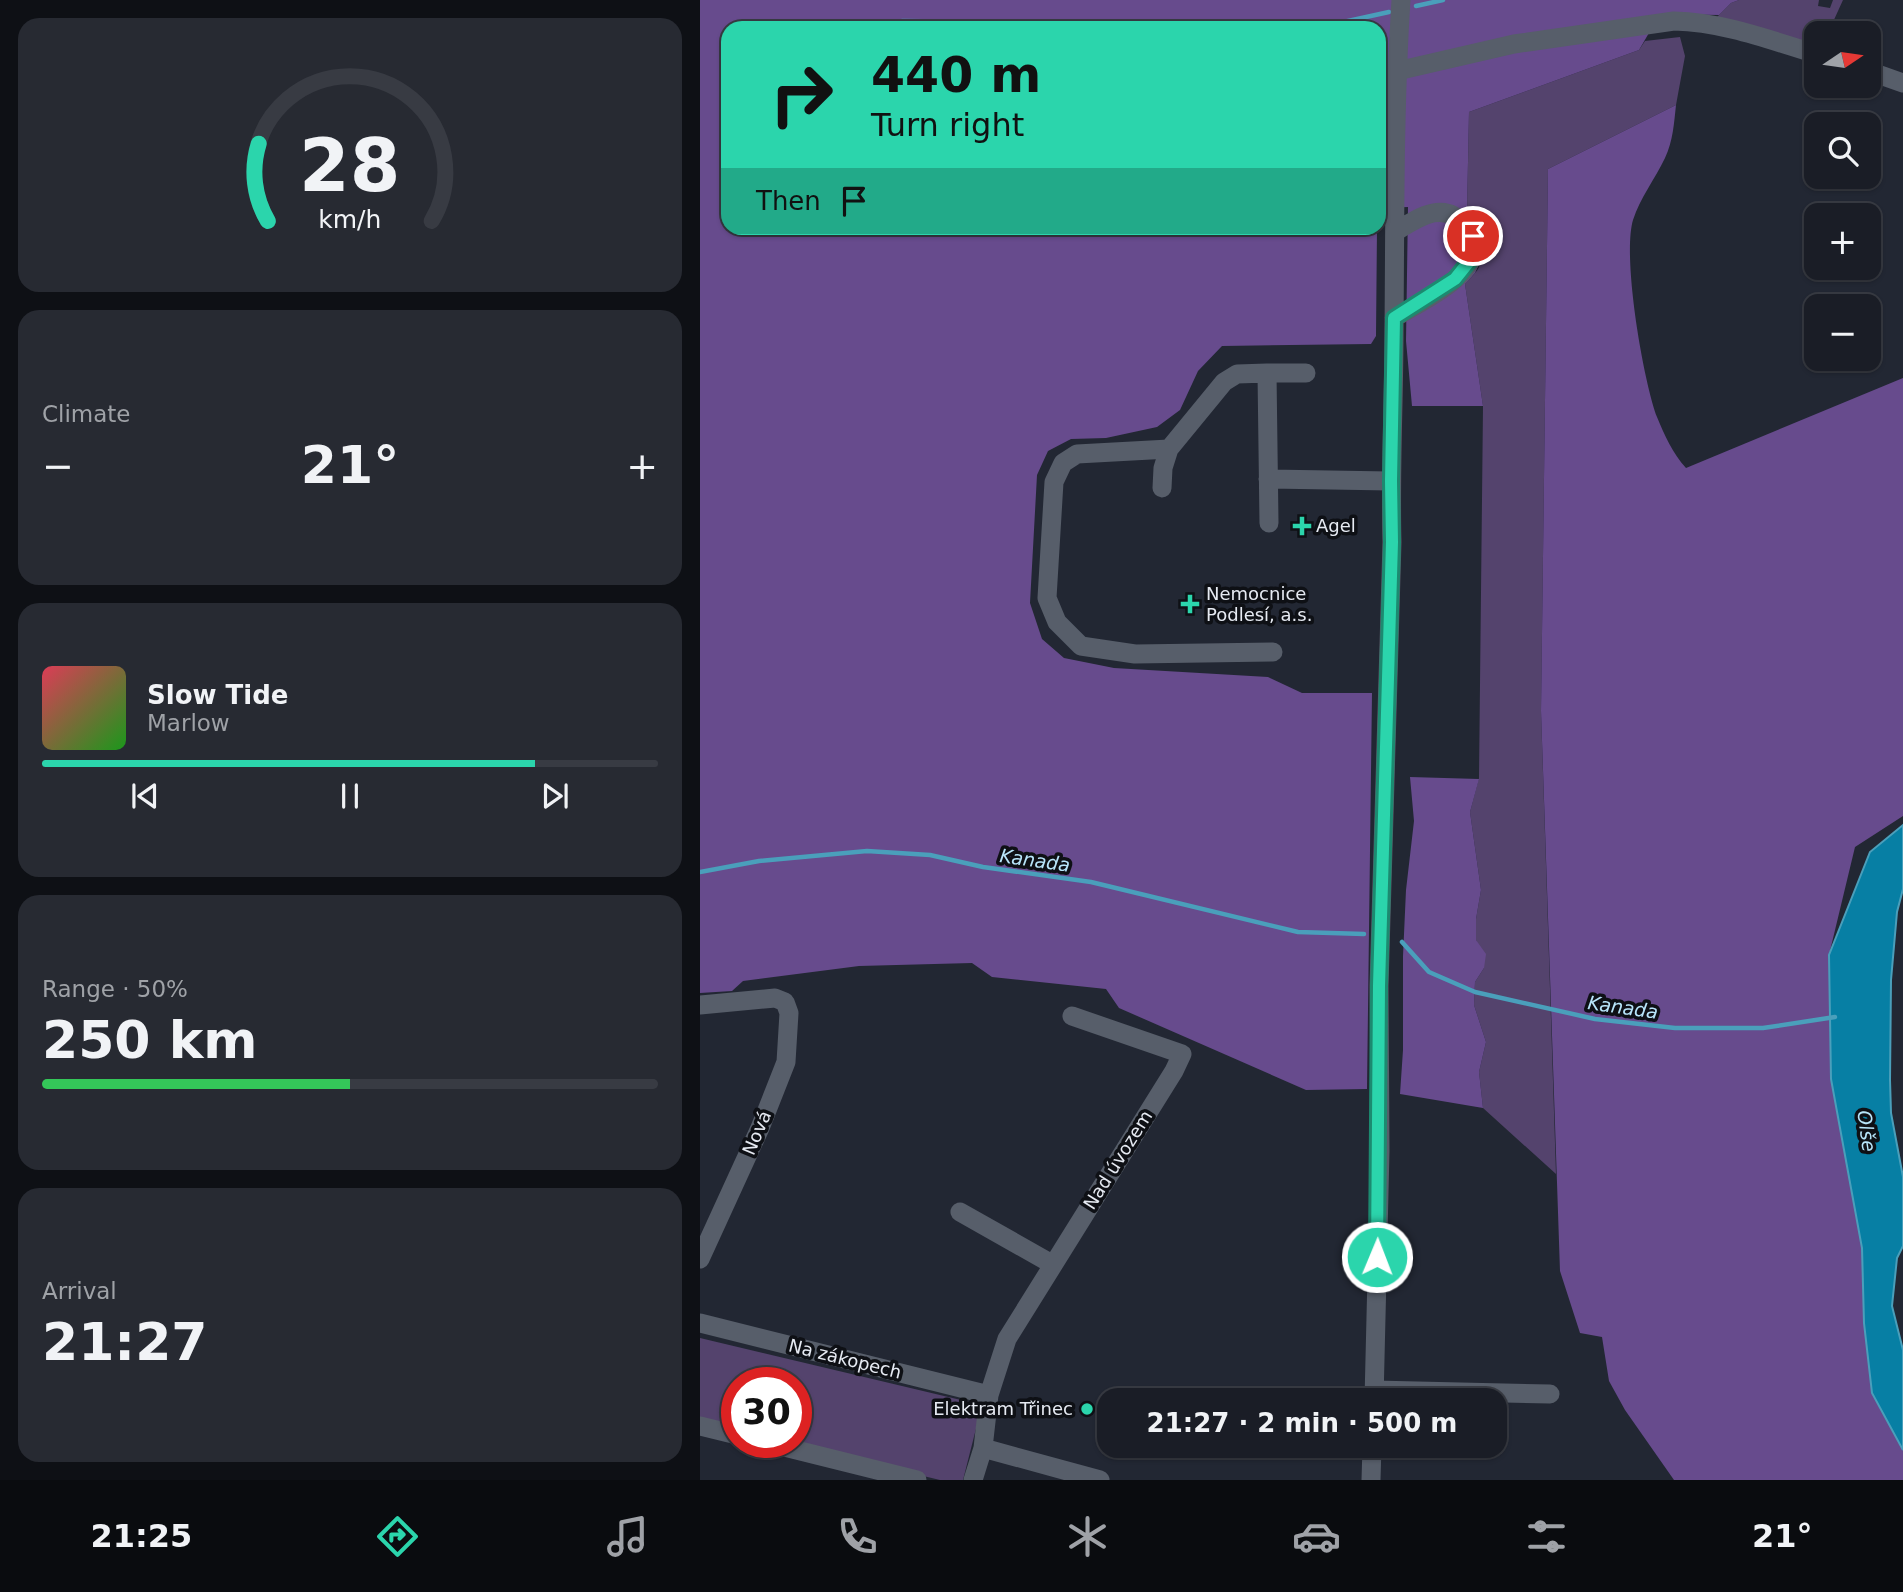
<!DOCTYPE html>
<meta charset="utf-8">
<style>
:root{--surface:#1a1d26;--page:#272a32;--text:#f1f3f6;--muted:#9fa2a7;--line:#383b43;--accent:#2bd5ac}
body{margin:0;font-family:"DejaVu Sans",sans-serif;background:var(--page);color:var(--text);height:100vh;display:flex;flex-direction:column;font-size:26px;white-space:nowrap}
*{box-sizing:border-box;margin:0}
p{font-size:23px;color:var(--muted)}
.icon{flex:none;width:38px;height:38px;fill:none;stroke:currentColor;stroke-width:2;stroke-linecap:round;stroke-linejoin:round}
.map{position:relative;flex:1;overflow:hidden}
.sheet{display:flex;flex-direction:column;gap:18px;padding:18px;background:#0e1015;width:700px}
.sheet>*{flex:none}
.top-card{position:absolute;left:21px;top:21px;width:665px;height:214px;border-radius:21px;box-shadow:0 2px 5px #0004,0 0 0 2px var(--line);background:#2bd5ac;color:#111;overflow:hidden}
.needle{width:46px;rotate:77deg}
.fabs{position:absolute;left:1104px;top:21px;display:grid;gap:14px}
.fabs a{display:grid;place-items:center;width:77px;height:77px;border-radius:14px;background:var(--surface);box-shadow:0 2px 5px #0004,0 0 0 2px var(--line);font-size:35px}
.speed{position:absolute;left:21px;top:1367px;display:flex;gap:14px;font-size:35px;font-weight:700;text-align:center}
.speed>*{display:grid;place-content:center;width:91px;height:91px;border-radius:50%;background:var(--surface);box-shadow:0 2px 5px #0004,0 0 0 2px var(--line);line-height:1}
.speed .limit{border:10px solid #d22;background:#fff;color:#111}
.pin{position:absolute;display:grid;place-items:center;width:60px;height:60px;color:#fff;margin:-30px;border:4px solid #fff;border-radius:50%;box-shadow:0 2px 7px #0007}
.me{position:absolute;width:77px;margin:-38px;rotate:1deg;stroke-linejoin:round;filter:drop-shadow(0 0 5px #0008)}
.turn{display:flex;align-items:center;gap:24px;height:147px;padding:0 35px;font-size:32px}
.turn .icon{width:91px;height:91px;stroke-width:2.5}
.turn b{display:block;font-size:49px;line-height:60px}
.then{display:flex;align-items:center;height:66px;padding:0 35px;background:#0003;gap:14px;font-size:26px}
.big{font-size:52px;font-weight:600;line-height:1.1}
.sheet .widget{flex:1;display:flex;flex-direction:column;justify-content:center;gap:10px;min-width:0;padding:0 24px;border-radius:21px;background:var(--page)}
.sheet .dial{align-items:center;gap:0}
.dial svg{height:182px;overflow:visible;fill:none;stroke:var(--line);stroke-width:7;stroke-linecap:round;text-anchor:middle}
.dial text{fill:var(--text);stroke:none}
.song{display:flex;align-items:center;gap:21px}
.cover{width:84px;height:84px;border-radius:10px;background:linear-gradient(135deg,hsl(350 70% 55%),hsl(120 70% 35%))}
.played{height:7px;border-radius:4px;background:linear-gradient(90deg,var(--accent) 80%,var(--line) 80%)}
.keys{display:flex;justify-content:space-around;direction:ltr}
.heat{display:flex;justify-content:space-between;align-items:center;font-size:38px;direction:ltr}
.charge{height:10px;border-radius:5px;background:linear-gradient(90deg,#34c759 50%,var(--line) 0)}
.trip{position:absolute;left:397px;top:1388px;width:410px;height:70px;border-radius:21px;background:var(--surface);box-shadow:0 2px 5px #0004,0 0 0 2px var(--line);font-weight:600;line-height:70px;text-align:center}
.menu{display:flex;height:112px;justify-content:space-around;align-items:center;background:#0a0c0f;color:var(--muted)}
.menu .icon{width:49px;height:49px}
.menu .current{color:var(--accent)}
.menu b{font-size:32px;color:var(--text)}
main{display:flex;flex:1;min-height:0}
.map>svg:first-child{display:block}
.green{fill:#54436d}
.forest{fill:#674b8d}
.water{fill:#077fa4;stroke:#4a9fbb;stroke-width:2}
.lines{fill:none;stroke-linecap:round;stroke-linejoin:round}
.stream{stroke:#4a9fbb;stroke-width:4.5}
.minor{stroke:#575e6a;stroke-width:19}
.route-casing{stroke:#1c8a70;stroke-width:18}
.route{stroke:#2bd5ac;stroke-width:12}
.poi-dot{fill:#2bd5ac;stroke:#0e1015;stroke-width:2.5}
.labels{text-anchor:middle;stroke-width:7;stroke-linejoin:round;paint-order:stroke}
.poi-label{font-size:18px;fill:#e6eaf2;stroke:#0e1015;text-anchor:start}
.street-label{font-size:18px;fill:#e6eaf2;stroke:#0e1015}
.water-label{font-size:19px;font-style:italic;fill:#b8e5fa;stroke:#0e1015}
</style>
<main>
<section class="sheet">
<div class="widget dial"><svg viewBox="0 0 100 80">
<path d="M14 69A42 42 0 1 1 86 69"/>
<path d="M14 69A42 42 0 0 1 10 35" stroke="#2bd5ac"/>
<text x="50" y="56" font-size="32" font-weight="700">28</text>
<text x="50" y="72" font-size="11">km/h</text>
</svg></div>
<div class="widget"><p>Climate</p>
<div class="heat"><a>−</a><b class="big">21°</b><a>+</a></div>
</div>
<div class="widget">
<div class="song"><i class="cover"></i><div><b>Slow Tide</b><p>Marlow</p></div></div>
<div class="played"></div>
<div class="keys"><svg class="icon" aria-label="previous" viewBox="0 0 24 24"><path d="M18 5L8 12l10 7zM5 5v14"/></svg><svg class="icon" aria-label="pause" viewBox="0 0 24 24"><path d="M8 5v14M16 5v14"/></svg><svg class="icon" aria-label="next" viewBox="0 0 24 24"><path d="M6 5l10 7-10 7zM19 5v14"/></svg></div>
</div>
<div class="widget"><p>Range · 50%</p><b class="big">250 km</b><div class="charge"></div></div>
<div class="widget"><p>Arrival</p><b class="big">21:27</b></div>
</section>
<div class="map">
<svg width="1203" height="1480" viewBox="0 0 1203 1480">
<rect width="100%" height="100%" fill="#222733"/>
<path class="green" d="M1039,0H1119L1118,6L1130,8L1133,0H1143L1128,33H1116V47L1017,17L1031,3Z
M980,37L985,56L976,105L848,169L841,711L856,1174L783,1108L779,1072L786,1042L774,1005L775,982L784,968L776,940V919L781,890L770,812L779,778L783,406L765,284C771,277 780,270 781,261C782,251 774,219 767,213L769,112L939,50L945,41Z
M0,1338L282,1405L263,1480H240L81,1442H96V1382H37V1432L0,1423Z"/>
<path class="forest" d="M0,0H1039L1031,3L1019,15L960,14L939,50L769,112L767,212L781,230L783,246L781,260L775,273L765,284L783,406H712L706,341L708,207L679,208V28H28V228H677L676,336L671,344L522,346L498,371L480,410L457,427L406,438L371,439L348,451L337,475L330,603L342,639L364,658L414,668L568,677L602,693H672L667,1089L606,1090L419,1008L406,989L292,977L272,963L159,966L43,981L32,991L0,993Z
M976,105C974,123 973,141 965,158C955,179 940,198 933,220C922,257 943,379 957,417C964,434 973,454 986,468L1203,378V816L1155,847L1129,955L1131,1079L1162,1248L1164,1323L1172,1393L1203,1450V1480H974L925,1410L909,1381L902,1337L880,1333L860,1271L841,711L848,169Z
M710,777L779,779L770,812L781,890L776,919V940L786,954L784,968L775,982L774,1005L786,1042L779,1072L783,1108L700,1094L703,1050V956L706,890L714,821Z"/>
<path class="water" d="M1203,825V889L1197,912L1191,980L1190,1080L1191,1113L1203,1177V1246L1197,1258L1192,1306L1203,1350V1450L1172,1393L1164,1323L1162,1248L1131,1079L1129,955L1170,852Z"/>
<g class="lines">
<path class="stream" d="M716,6L743,0
M202,21L290,22L379,28
M616,28L689,12
M0,872L59,861L167,851L230,855L283,867L391,882L598,932L664,934
M702,942L729,972L775,992L895,1019L975,1028H1063L1135,1017"/>
<path class="minor" d="M697,71L814,44L974,21C1023,22 1070,40 1116,54
M1169,71L1203,83
M694,318C715,305 764,282 771,258C775,247 773,236 766,227C745,199 719,217 695,232
M469,449L377,454L363,463L354,482L347,598L357,622L381,646L435,654L573,652
M568,479L690,481
M462,488L463,468L469,449L524,382L537,374L567,373
M569,523L567,373H606
M0,1005L75,998L85,1002L89,1013L86,1062L60,1128L0,1259
M260,1212L352,1264
M0,1323L289,1395
M674,1390L850,1394
M674,1400L680,1151L679,986L692,542C690,471 694,401 694,330C695,220 694,110 701,0
M0,1426L37,1435
M64,1442L217,1480
M283,1448L400,1480
M273,1480L283,1448L289,1395L307,1339L474,1071L482,1054L372,1016
M671,1480L672,1446"/>
</g>
<g class="lines">
<defs>
<path id="route" d="M677,1257L679,986L692,542L691,481L694,318L755,279L771,259L773,236"/>
</defs>
<use href="#route" class="route-casing"/>
<use href="#route" class="route"/>
</g>
<g class="poi-dot">
<path d="M598.5 515.5h7v7h7v7h-7v7h-7v-7h-7v-7h7z"/>
<path d="M486.5 593.5h7v7h7v7h-7v7h-7v-7h-7v-7h7z"/>
<circle cx="387" cy="1409" r="7"/>
</g>
<g class="labels">
<g class="poi-label">
<text x="616" y="532">Agel</text>
<text x="506" y="600">Nemocnice<tspan x="506" dy="21">Podlesí, a.s.</tspan></text>
<text x="373" y="1415" text-anchor="end">Elektram Třinec</text>
</g>
<g class="street-label">
<text transform="translate(57 1133) rotate(-67)" y="6">Nová</text>
<text transform="translate(418 1160) rotate(-58)" y="6">Nad úvozem</text>
<text transform="translate(145 1359) rotate(14)" y="6">Na zákopech</text>
</g>
<g class="water-label">
<text transform="translate(335 860) rotate(8)" y="7">Kanada</text>
<text transform="translate(923 1007) rotate(8)" y="7">Kanada</text>
<text transform="translate(1167 1131) rotate(82)" y="7">Olše</text>
</g>
</g>
</svg>
<div class="fabs">
<a><svg class="needle" viewBox="-14 -14 28 28"><path d="M0-13l5 13h-10z" fill="#e53935"/><path d="M0 13l5-13h-10z" fill="#9fa2a7"/></svg></a>
<a><svg class="icon" aria-label="search" viewBox="0 0 24 24"><circle cx="10" cy="10" r="6"/><path d="M15 15l6 6"/></svg></a>
<a>+</a>
<a>−</a>
</div>
<div class="speed"><div class="limit">30</div></div>
<div class="pin" style="left:773px;top:236px;background:#d93025"><svg class="icon" aria-label="arrive" viewBox="0 0 24 24"><path d="M6 21V4h12l-3 4 3 4H6"/></svg></div>
<svg class="me" style="left:677px;top:1257px" viewBox="-20 -20 40 40"><circle r="17" fill="#2bd5ac" stroke="#fff" stroke-width="3"/><path d="M0-11L8 9 0 5-8 9z" fill="#fff"/></svg>
<div class="trip">21:27 · 2 min · 500 m</div>
<div class="top-card">
<div class="turn"><svg class="icon" aria-label="right" viewBox="0 0 24 24"><path d="M7 20v-9h11M14 6l5 5-5 5"/></svg><div><b>440 m</b>Turn right</div></div>
<div class="then">Then<svg class="icon" aria-label="arrive" viewBox="0 0 24 24"><path d="M6 21V4h12l-3 4 3 4H6"/></svg></div>
</div>
</div>
</main>
<nav class="menu">
<b>21:25</b>
<svg class="icon current" aria-label="directions" viewBox="0 0 24 24"><path d="M12 3l9 9-9 9-9-9zM9 14v-3h6M13 9l2 2-2 2"/></svg>
<svg class="icon" aria-label="music" viewBox="0 0 24 24"><path d="M9 18V5l10-2v13"/><circle cx="6" cy="18" r="3"/><circle cx="16" cy="16" r="3"/></svg>
<svg class="icon" aria-label="phone" viewBox="0 0 24 24"><path d="M5 4h4l2 5-3 2q2 4 5 5l2-3 5 2v4C11 20 4 13 5 4z"/></svg>
<svg class="icon" aria-label="climate" viewBox="0 0 24 24"><path d="M12 3v18M4 7l16 10M4 17L20 7"/></svg>
<svg class="icon" aria-label="car" viewBox="0 0 24 24"><path d="M5 17H2v-5l4-1 3-4h7l3 4 3 1v5h-3M9 17h6M6 11h13"/><circle cx="7" cy="17" r="2"/><circle cx="17" cy="17" r="2"/></svg>
<svg class="icon" aria-label="filters" viewBox="0 0 24 24"><path d="M4 7h16M4 17h16"/><circle cx="9" cy="7" r="2"/><circle cx="15" cy="17" r="2"/></svg>
<b>21°</b>
</nav>
